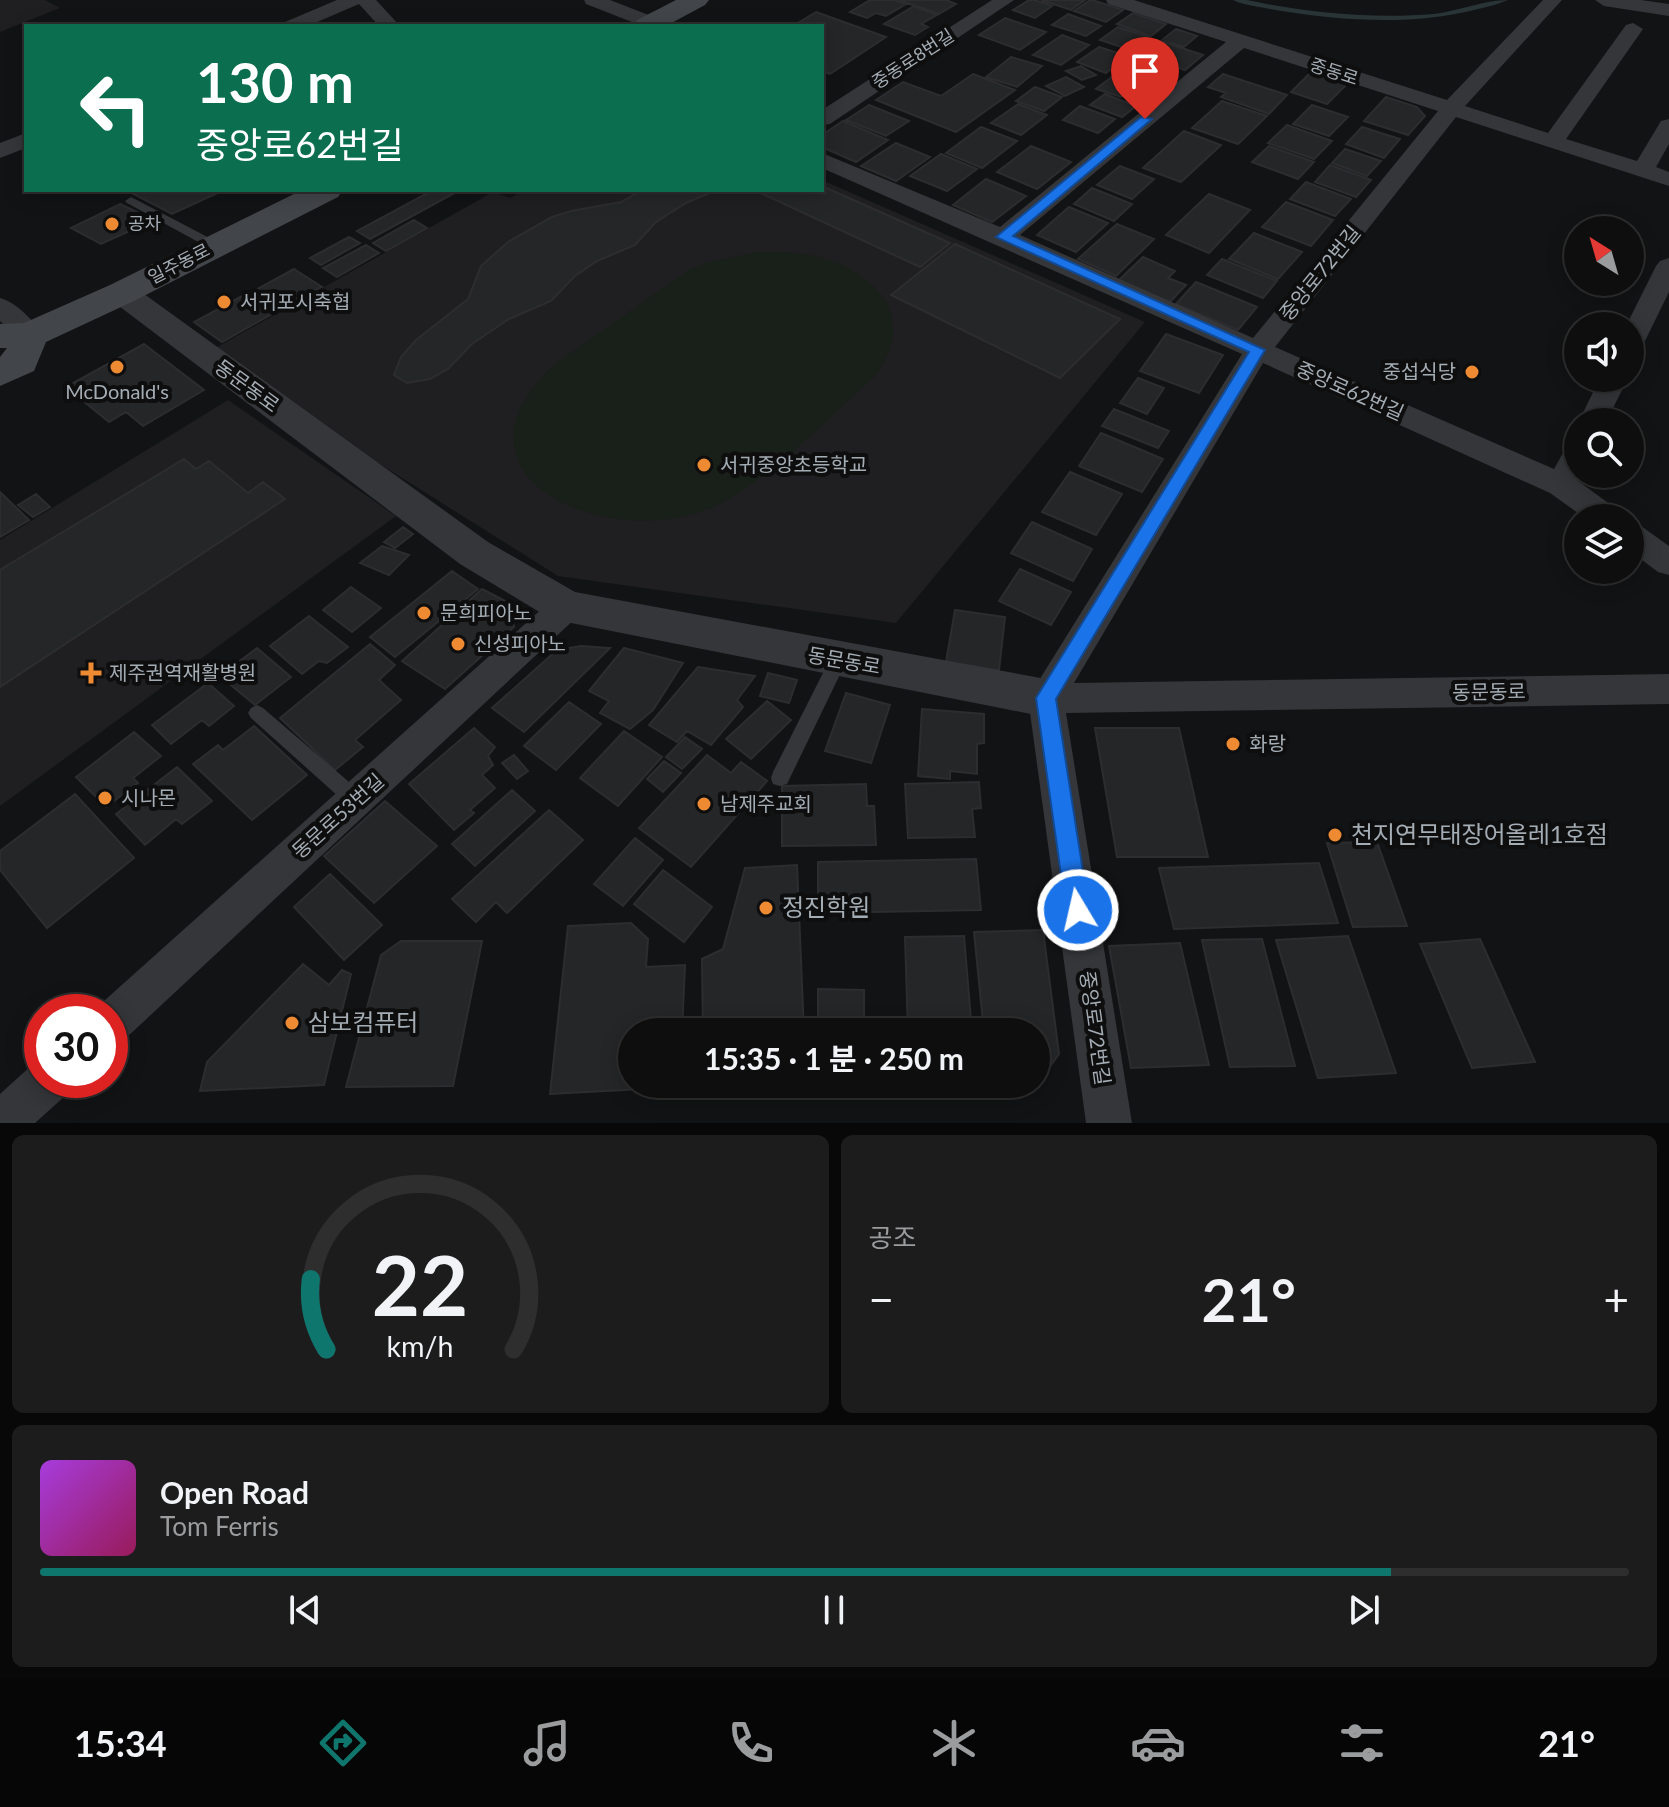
<!DOCTYPE html>
<html lang="ko">
<meta charset="utf-8">
<style>
:root{--surface:#0e0e0f;--page:#1c1c1d;--text:#f1f3f6;--muted:#9b9c9e;--line:#2e2e2f;--accent:#0f766e}
body{margin:0;font-family:Lato,"Noto Sans KR",sans-serif;background:var(--page);color:var(--text);height:100vh;display:flex;flex-direction:column;font-size:30px;white-space:nowrap}
*{box-sizing:border-box;margin:0}
p{font-size:26px;color:var(--muted)}
.icon{flex:none;width:44px;height:44px;fill:none;stroke:currentColor;stroke-width:2;stroke-linecap:round;stroke-linejoin:round}
.map{position:relative;height:1123px;overflow:hidden}
.drawer{display:flex;flex-direction:column;gap:12px;padding:12px;background:#080808;flex:1}
.drawer>*{flex:none}
.top-card{position:absolute;left:24px;top:24px;width:800px;height:168px;border-radius:0px;box-shadow:0 4px 20px #0003,0 0 0 2px var(--line);background:#0b6e4f;color:#fff;overflow:hidden}
.needle{width:52px;rotate:323deg}
.controls{position:absolute;left:1564px;top:216px;display:grid;gap:16px}
.controls a{display:grid;place-items:center;width:80px;height:80px;border-radius:50%;background:var(--surface);box-shadow:0 4px 20px #0003,0 0 0 2px var(--line);font-size:40px}
.speed{position:absolute;left:24px;top:994px;display:flex;gap:16px;font-size:40px;font-weight:700;text-align:center}
.speed>*{display:grid;place-content:center;width:104px;height:104px;border-radius:50%;background:var(--surface);box-shadow:0 4px 20px #0003,0 0 0 2px var(--line);line-height:1}
.speed .limit{border:12px solid #d22;background:#fff;color:#111}
.pin{position:absolute;display:grid;place-items:center;width:68px;height:68px;color:#fff;margin:-82px -34px;border-radius:50% 50% 50% 0;rotate:-45deg;box-shadow:0 0 8px #0007}
.pin .icon{rotate:45deg}
.me{position:absolute;width:88px;margin:-44px;rotate:351deg;stroke-linejoin:round;filter:drop-shadow(0 0 6px #0008)}
.turn{display:flex;align-items:center;gap:28px;height:168px;padding:0 40px;font-size:36px}
.turn .icon{width:104px;height:104px;stroke-width:2.5}
.turn b{display:block;font-size:56px;line-height:68px}
.big{font-size:60px;font-weight:700;line-height:1.1}
.drawer .card{flex:1;display:flex;flex-direction:column;justify-content:center;gap:12px;min-width:0;padding:0 28px;border-radius:12px;background:var(--page)}
.drawer .dial{align-items:center;gap:0}
.dial svg{height:208px;overflow:visible;fill:none;stroke:var(--line);stroke-width:7;stroke-linecap:round;text-anchor:middle}
.dial text{fill:var(--text);stroke:none}
.song{display:flex;align-items:center;gap:24px}
.cover{width:96px;height:96px;border-radius:12px;background:linear-gradient(135deg,hsl(280 70% 55%),hsl(330 70% 35%))}
.played{height:8px;border-radius:4px;background:linear-gradient(90deg,var(--accent) 85%,var(--line) 85%)}
.keys{display:flex;justify-content:space-around;direction:ltr}
.heat{display:flex;justify-content:space-between;align-items:center;font-size:44px;direction:ltr}
.drawer .tiles{flex:1;display:grid;gap:12px;grid-template-columns:1fr 1fr}
.card:last-child{grid-column:span 2}
.trip{position:absolute;left:618px;top:1018px;width:432px;height:80px;border-radius:40px;background:var(--surface);box-shadow:0 4px 20px #0003,0 0 0 2px var(--line);font-weight:700;line-height:80px;text-align:center}
.dock{display:flex;height:128px;justify-content:space-around;align-items:center;background:#060606;color:var(--muted)}
.dock .icon{width:56px;height:56px}
.dock .selected{color:var(--accent)}
.dock b{font-size:36px;color:var(--text)}
.map>svg:first-child{display:block}
.built{fill:#1f1f21}
.green{fill:#191f19}
.lines{fill:none;stroke-linecap:round;stroke-linejoin:round}
.stream{fill:#293437;fill-rule:evenodd}
.building{fill:#252628;stroke:#2d2d30;stroke-width:2}
.service{fill:#343639;fill-rule:evenodd}
.minor{fill:#343639;fill-rule:evenodd}
.tertiary{fill:#343639;fill-rule:evenodd}
.secondary{fill:#424549;fill-rule:evenodd}
.route{fill:#1a73e8;stroke:#114b97;stroke-width:2}
.poi-dot{fill:#ee8a31;stroke:#0e0e0f;stroke-width:3}
.labels{text-anchor:middle;stroke-width:8;stroke-linejoin:round;paint-order:stroke}
.far-street-label{font-size:18px;fill:#a4acb4;stroke:#0e0e0f}
.far-poi-label{font-size:18px;fill:#a4acb4;stroke:#0e0e0f;text-anchor:start}
.street-label{font-size:20px;fill:#a4acb4;stroke:#0e0e0f}
.poi-label{font-size:20px;fill:#a4acb4;stroke:#0e0e0f;text-anchor:start}
.near-poi-label{font-size:24px;fill:#a4acb4;stroke:#0e0e0f;text-anchor:start}
</style>
<div class="map">
<svg width="1669" height="1123" viewBox="0 0 1669 1123">
<rect width="100%" height="100%" fill="#121314"/>
<path class="built" d="M0,0H45L60,8L0,32Z
M822,180L1145,322L896,623L558,576L205,354L493,192L510,198L524,190H822Z
M228,400L396,516L0,806V540Z"/>
<path class="green" d="M757,252C774,252 790,252 806,254C871,266 923,315 874,377C824,421 754,499 691,515C587,542 441,470 555,364L687,271L709,262Z"/>
<g class="lines">
<path class="stream" d="M1233,0H1247C1308,13 1372,19 1434,14C1459,11 1483,0 1508,0C1499,4 1488,7 1478,9C1413,26 1342,21 1275,10C1262,7 1246,6 1233,0Z"/>
</g>
<path class="building" d="M870,0H894L906,4L886,16L876,13L867,18L850,12Z
M899,0H946L956,4L939,14Z
M1029,0H1035L1052,6L1035,18L1013,10Z
M1041,0H1085L1071,10Z
M1090,0H1092L1123,10L1106,22L1074,11Z
M914,6L937,15L921,24L928,27L915,35L884,24Z
M816,12L886,37L830,74L822,71V26H793Z
M1133,13L1166,24L1151,36L1117,24Z
M1068,14L1101,26L1086,36L1052,25Z
M1005,18L1046,32L1020,50L979,35Z
M1118,27L1148,37L1130,50L1100,40Z
M1176,29L1197,36L1184,47L1162,40Z
M1062,35L1089,45L1061,65L1033,55Z
M1160,41L1203,55L1185,70L1142,55Z
M1099,47L1127,56L1106,73L1077,62Z
M1011,57L1042,66L1017,87L986,77Z
M1138,61L1175,74L1158,87L1120,74Z
M1081,66L1096,75L1082,80L1066,71Z
M1311,72L1347,84L1327,104L1291,92Z
M973,74L1015,90L956,132L876,100L903,82L941,96Z
M1223,74L1287,95L1269,114L1221,97L1226,93L1208,87Z
M1113,76L1137,84L1121,97L1096,89Z
M1066,77L1084,87L1065,96L1046,86Z
M1140,85L1159,92L1143,104L1125,97Z
M1035,87L1062,97L1044,111L1016,101Z
M1105,94L1136,106L1122,117L1090,105Z
M1386,97L1417,107L1425,116L1408,135L1364,121Z
M1222,101L1267,116L1238,144L1192,128Z
M1018,104L1047,115L1021,135L991,123Z
M869,105L909,121L886,136L846,120Z
M1312,105L1348,117L1329,136L1293,124Z
M1080,106L1115,119L1098,133L1063,120Z
M843,121L888,140L856,162L822,147V135Z
M1287,125L1332,141L1314,159L1268,143Z
M981,127L1017,141L982,168L946,153Z
M1362,127L1400,139L1384,158L1346,144Z
M1184,131L1221,145L1181,182L1143,168Z
M896,143L930,157L896,181L861,166Z
M1031,146L1071,162L1037,189L997,172Z
M1269,146L1314,162L1298,179L1252,162Z
M1345,149L1381,161L1367,176L1332,163Z
M941,154L977,169L947,191L910,176Z
M1330,165L1371,180L1356,197L1315,182Z
M1120,166L1154,179L1132,199L1097,185Z
M986,179L1026,196L992,222L953,205Z
M1306,182L1351,199L1335,216L1290,199Z
M822,186L950,243L920,267L754,190H822Z
M1092,188L1132,204L1114,221L1074,204Z
M126,190H224L172,214Z
M433,190H460L370,239L357,231Z
M642,190H717L686,203L656,222L635,245L597,261L575,276L551,301L509,319L472,344L448,369L430,379L407,383L394,375L401,357L416,340L468,299L481,266L508,242L552,217L571,211L621,202Z
M1209,194L1250,210L1209,253L1166,235Z
M1286,202L1333,220L1311,246L1262,227Z
M120,204L154,220L101,244L71,228Z
M1069,207L1108,223L1076,252L1037,235Z
M414,220L427,228L386,251L373,243Z
M1117,224L1154,239L1116,276L1078,259Z
M1254,233L1302,252L1278,279L1229,259Z
M349,237L360,243L321,265L310,258Z
M955,244L1120,319L1060,378L891,295Z
M366,245L379,253L337,277L323,268Z
M1143,257L1175,271L1168,278L1186,285L1170,302L1119,280Z
M1222,259L1277,281L1263,298L1207,275Z
M294,269L322,287L280,310L252,292Z
M1196,282L1257,307L1238,330L1176,304Z
M244,295L272,314L222,342L194,322Z
M1166,334L1223,355L1199,393L1140,371Z
M144,344L204,390L143,426L126,412L109,422L66,387Z
M1138,378L1164,388L1147,414L1120,403Z
M1114,409L1169,431L1158,448L1102,426Z
M1101,433L1163,459L1142,492L1079,466Z
M184,459L196,469L209,461L248,493L263,482L285,499L0,687V570Z
M1070,472L1122,494L1096,535L1042,512Z
M0,492L29,520L0,537Z
M36,494L50,507L33,517L18,505Z
M1032,522L1092,549L1073,581L1011,553Z
M403,527L413,534L395,548L384,542Z
M382,546L409,555L389,575L360,563Z
M1020,569L1071,592L1051,625L999,601Z
M452,571L478,589L395,657L370,637Z
M351,587L381,608L352,632L323,610Z
M482,589L509,603L514,627L445,689L402,661Z
M955,610L1005,617L999,670L946,662Z
M309,616L348,647L327,663L319,661L302,674L270,646Z
M370,644L395,665L379,680L401,700L355,740L363,747L335,770L280,718Z
M581,646L610,648L524,732L492,708L557,650Z
M257,648L291,677L255,705L220,676Z
M624,648L683,663L653,710L630,729L600,713L609,701L589,691Z
M698,667L755,676L737,700L743,707L711,745L687,731L677,742L649,725Z
M768,673L797,680L789,703L760,696Z
M208,683L234,706L209,726L202,720L171,744L152,725Z
M846,693L890,705L871,763L825,751Z
M767,701L791,720L751,759L726,739Z
M569,702L601,724L556,770L524,746Z
M922,709L984,714V743L977,744V774L950,771V779L918,776Z
M254,726L307,775L252,820L193,764L218,745L223,750Z
M474,728L495,747L488,756L493,765L482,775L495,788L470,810L474,813L454,830L409,784Z
M1095,728H1179L1208,857H1117Z
M624,731L662,757L618,806L580,778Z
M134,732L161,756L133,778L138,783L106,807L76,777Z
M685,737L702,749L682,769L666,757Z
M514,755L528,771L517,779L502,763Z
M707,755L731,773L741,762L767,781L691,867L639,828Z
M664,761L681,773L663,792L647,779Z
M177,767L212,801L182,824L176,819L145,845L116,814Z
M979,782L981,808L972,809L975,837L908,838L905,784Z
M866,784L867,806H874L876,845L782,846V786Z
M512,790L535,811L475,866L452,844Z
M75,794L134,858L47,928L0,870V851Z
M385,801L437,846L374,903L324,856Z
M549,810L583,840L507,913L496,902L476,922L452,899Z
M635,838L663,860L623,906L594,884Z
M1377,842L1407,926L1353,927L1327,843Z
M976,859L981,910L818,913V862Z
M1319,863L1338,923L1174,929L1159,868Z
M797,865L804,1032H703L702,959L723,949L745,868Z
M663,870L712,907L684,942L634,904Z
M330,874L382,925L344,960L294,907Z
M631,923L648,939L646,967L685,965L682,1032H632V1084H680V1087L550,1094L568,926Z
M1043,930L1059,1054L1041,1079L1036,1080V1032H984L974,932Z
M964,936L972,1032H908L905,937Z
M1348,936L1396,1073L1318,1078L1276,940Z
M1262,939L1295,1066L1230,1067L1202,940Z
M1480,939L1535,1062L1472,1068L1420,944Z
M401,941H482L453,1086L346,1087L381,955Z
M1180,943L1209,1065L1131,1068L1109,946Z
M303,964L329,985L342,970L351,974L324,1085L200,1091L207,1062Z
M818,989L864,990V1032H818Z
M703,1084H790L703,1092Z"/>
<g class="lines">
<path class="service" d="M131,197L219,243L221,246L215,250L211,249L127,203L125,201Z
M838,653L844,655L847,660L787,784L780,786L773,784L771,778L773,772L832,655Z
M257,705L263,708L363,794L365,800L363,806L356,809L349,806L251,718L248,713L251,708Z"/>
<path class="minor" d="M337,0H376L400,26H379L359,4L308,26H282L285,22Z
M584,0H610L659,19L662,23L660,26H642L586,4Z
M992,0H1014L830,124L822,125V110Z
M1106,0H1134L1447,100L1543,0H1562L1465,106L1548,133L1626,25L1633,23L1643,29L1566,139L1637,161L1661,121L1669,119V144L1656,167L1669,172V186L1456,117L1275,347L1554,469L1568,444L1578,441V474H1581L1578,481L1618,510L1622,518H1585L1550,493L1263,363L1074,683L1669,674V704L1066,713L1132,1123H1086L1028,698L1242,354L822,168V153L1000,227L1226,42L1108,4ZM1244,48L1438,111L1253,338L1020,235Z
M1595,0H1641L1669,4V16L1604,6Z
M26,133V148L0,158V143Z
M1669,258V292L1643,345L1640,351L1630,354V326H1626L1656,266L1660,261Z
M0,298C16,302 34,321 43,335L39,341C21,346 13,333 0,321Z
M1600,378H1628L1606,422L1578,423Z
M1630,522L1641,526L1669,546V575L1658,572L1630,551Z
M566,594L578,598L583,607L578,616L125,1039L110,1045V1012H93L95,1009L554,598Z
M42,1061V1080H71L65,1096L35,1123H0V1094L33,1064Z"/>
<path class="tertiary" d="M122,283L133,286L488,542L575,592L1046,679L1062,685L1068,698L1062,711L1046,717L551,619L460,564L111,300L106,293L111,286Z"/>
<path class="secondary" d="M676,0H709L705,5L666,26H633L637,20Z
M302,190H343L338,197L134,301L46,342L34,371L0,386V357L7,348H0V324L24,323L110,285Z"/>
</g>
<path class="route" d="M1141,117L1152,119L1013,236L1265,350L1056,699L1089,910L1086,918L1078,922L1070,918L1066,910L1036,698L1249,352L996,237Z"/>
<g class="poi-dot">
<circle cx="112" cy="224" r="8"/>
<circle cx="224" cy="302" r="8"/>
<circle cx="117" cy="367" r="8"/>
<circle cx="1472" cy="372" r="8"/>
<circle cx="704" cy="465" r="8"/>
<circle cx="424" cy="613" r="8"/>
<circle cx="458" cy="644" r="8"/>
<path d="M87 661h8v8h8v8h-8v8h-8v-8h-8v-8h8z"/>
<circle cx="1233" cy="744" r="8"/>
<circle cx="105" cy="798" r="8"/>
<circle cx="704" cy="804" r="8"/>
<circle cx="1335" cy="835" r="8"/>
<circle cx="766" cy="908" r="8"/>
<circle cx="292" cy="1023" r="8"/>
</g>
<g class="labels">
<g class="far-street-label">
<text transform="translate(913 59) rotate(-33)" y="6">중동로8번길</text>
<text transform="translate(1334 72) rotate(18)" y="6">중동로</text>
<text transform="translate(179 264) rotate(-27)" y="6">일주동로</text>
</g>
<g class="far-poi-label">
<text x="128" y="230">공차</text>
</g>
<g class="street-label">
<text transform="translate(1320 273) rotate(-51)" y="7">중앙로72번길</text>
<text transform="translate(247 386) rotate(36)" y="7">동문동로</text>
<text transform="translate(1350 391) rotate(24)" y="7">중앙로62번길</text>
<text transform="translate(844 661) rotate(10)" y="7">동문동로</text>
<text transform="translate(1489 692) rotate(-1)" y="7">동문동로</text>
<text transform="translate(338 816) rotate(-42)" y="7">동문로53번길</text>
<text transform="translate(1095 1028) rotate(82)" y="7">중앙로72번길</text>
</g>
<g class="poi-label">
<text x="240" y="309">서귀포시축협</text>
<text x="1456" y="379" text-anchor="end">중섭식당</text>
<text x="117" y="399" text-anchor="middle">McDonald's</text>
<text x="720" y="472">서귀중앙초등학교</text>
<text x="440" y="620">문희피아노</text>
<text x="474" y="651">신성피아노</text>
<text x="109" y="680">제주권역재활병원</text>
<text x="1249" y="751">화랑</text>
<text x="121" y="805">시나몬</text>
<text x="720" y="811">남제주교회</text>
</g>
<g class="near-poi-label">
<text x="1351" y="843">천지연무태장어올레1호점</text>
<text x="782" y="916">정진학원</text>
<text x="308" y="1031">삼보컴퓨터</text>
</g>
</g>
</svg>
<div class="controls">
<a><svg class="needle" viewBox="-14 -14 28 28"><path d="M0-13l5 13h-10z" fill="#e53935"/><path d="M0 13l5-13h-10z" fill="#9b9c9e"/></svg></a>
<a><svg class="icon" aria-label="sound" viewBox="0 0 24 24"><path d="M4 9h4l5-4v14l-5-4H4zM17 9q2 3 0 6"/></svg></a>
<a><svg class="icon" aria-label="search" viewBox="0 0 24 24"><circle cx="10" cy="10" r="6"/><path d="M15 15l6 6"/></svg></a>
<a><svg class="icon" aria-label="layers" viewBox="0 0 24 24"><path d="M12 4l9 5-9 5-9-5zM3 14l9 5 9-5"/></svg></a>
</div>
<div class="speed"><div class="limit">30</div></div>
<div class="pin" style="left:1145px;top:119px;background:#d93025"><svg class="icon" aria-label="arrive" viewBox="0 0 24 24"><path d="M6 21V4h12l-3 4 3 4H6"/></svg></div>
<svg class="me" style="left:1078px;top:910px" viewBox="-20 -20 40 40"><circle r="17" fill="#1a73e8" stroke="#fff" stroke-width="3"/><path d="M0-11L8 9 0 5-8 9z" fill="#fff"/></svg>
<div class="trip">15:35 · 1 분 · 250 m</div>
<div class="top-card">
<div class="turn"><svg class="icon" aria-label="left" viewBox="0 0 24 24"><path d="M17 20v-9H6M10 6l-5 5 5 5"/></svg><div><b>130 m</b>중앙로62번길</div></div>
</div>
</div>
<section class="drawer">
<div class="tiles">
<div class="card dial"><svg viewBox="0 0 100 80">
<path d="M14 69A42 42 0 1 1 86 69"/>
<path d="M14 69A42 42 0 0 1 8 42" stroke="#0f766e"/>
<text x="50" y="56" font-size="32" font-weight="700">22</text>
<text x="50" y="72" font-size="11">km/h</text>
</svg></div>
<div class="card"><p>공조</p>
<div class="heat"><a>−</a><b class="big">21°</b><a>+</a></div>
</div>
<div class="card">
<div class="song"><i class="cover"></i><div><b>Open Road</b><p>Tom Ferris</p></div></div>
<div class="played"></div>
<div class="keys"><svg class="icon" aria-label="previous" viewBox="0 0 24 24"><path d="M18 5L8 12l10 7zM5 5v14"/></svg><svg class="icon" aria-label="pause" viewBox="0 0 24 24"><path d="M8 5v14M16 5v14"/></svg><svg class="icon" aria-label="next" viewBox="0 0 24 24"><path d="M6 5l10 7-10 7zM19 5v14"/></svg></div>
</div>
</div>
</section>
<nav class="dock">
<b>15:34</b>
<svg class="icon selected" aria-label="directions" viewBox="0 0 24 24"><path d="M12 3l9 9-9 9-9-9zM9 14v-3h6M13 9l2 2-2 2"/></svg>
<svg class="icon" aria-label="music" viewBox="0 0 24 24"><path d="M9 18V5l10-2v13"/><circle cx="6" cy="18" r="3"/><circle cx="16" cy="16" r="3"/></svg>
<svg class="icon" aria-label="phone" viewBox="0 0 24 24"><path d="M5 4h4l2 5-3 2q2 4 5 5l2-3 5 2v4C11 20 4 13 5 4z"/></svg>
<svg class="icon" aria-label="climate" viewBox="0 0 24 24"><path d="M12 3v18M4 7l16 10M4 17L20 7"/></svg>
<svg class="icon" aria-label="car" viewBox="0 0 24 24"><path d="M5 17H2v-5l4-1 3-4h7l3 4 3 1v5h-3M9 17h6M6 11h13"/><circle cx="7" cy="17" r="2"/><circle cx="17" cy="17" r="2"/></svg>
<svg class="icon" aria-label="filters" viewBox="0 0 24 24"><path d="M4 7h16M4 17h16"/><circle cx="9" cy="7" r="2"/><circle cx="15" cy="17" r="2"/></svg>
<b>21°</b>
</nav>
